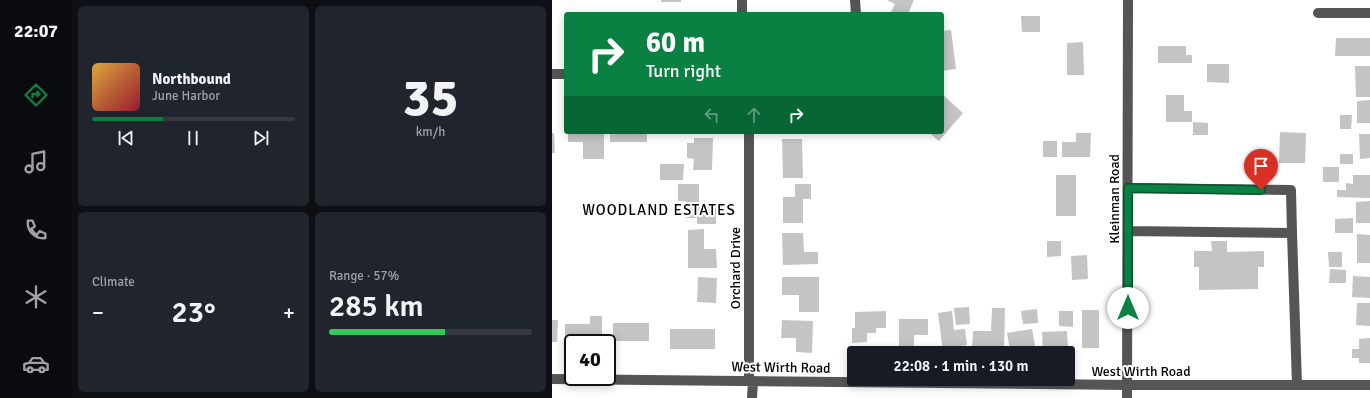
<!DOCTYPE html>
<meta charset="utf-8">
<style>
:root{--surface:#171b24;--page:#20242c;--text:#f1f3f6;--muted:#9ea1a6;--line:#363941;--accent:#0b8043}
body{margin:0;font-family:Signika,sans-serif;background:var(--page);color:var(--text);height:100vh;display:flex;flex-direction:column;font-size:15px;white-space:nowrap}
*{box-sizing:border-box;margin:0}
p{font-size:13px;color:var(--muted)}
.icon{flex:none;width:22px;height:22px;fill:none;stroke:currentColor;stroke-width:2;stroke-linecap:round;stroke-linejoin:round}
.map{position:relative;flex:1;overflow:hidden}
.drawer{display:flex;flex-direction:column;gap:6px;padding:6px;background:#0d0f14;width:480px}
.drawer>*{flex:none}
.hud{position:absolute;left:12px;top:12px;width:380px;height:122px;border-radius:4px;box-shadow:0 2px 10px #0003;background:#0b8043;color:#fff;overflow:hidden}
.speed{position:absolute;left:12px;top:334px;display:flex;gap:8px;font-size:20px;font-weight:700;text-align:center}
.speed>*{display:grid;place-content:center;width:52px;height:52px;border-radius:50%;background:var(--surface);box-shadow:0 2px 10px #0003;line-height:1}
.speed .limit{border:2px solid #111;border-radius:6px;background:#fff;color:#111}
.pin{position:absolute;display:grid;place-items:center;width:34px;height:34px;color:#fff;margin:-41px -17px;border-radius:50% 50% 50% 0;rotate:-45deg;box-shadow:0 0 4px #0007}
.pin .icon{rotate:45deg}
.me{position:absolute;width:44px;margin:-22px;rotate:0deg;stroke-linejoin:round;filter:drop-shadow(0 0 3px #0008)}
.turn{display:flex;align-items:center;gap:14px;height:84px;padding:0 16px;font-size:18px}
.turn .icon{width:52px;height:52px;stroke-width:2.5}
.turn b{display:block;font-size:28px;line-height:34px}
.lanes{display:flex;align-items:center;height:38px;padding:0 16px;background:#0003;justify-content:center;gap:20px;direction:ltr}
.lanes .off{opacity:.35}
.big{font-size:30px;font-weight:600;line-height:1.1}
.drawer .widget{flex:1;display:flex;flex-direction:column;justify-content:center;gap:6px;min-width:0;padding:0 14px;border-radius:6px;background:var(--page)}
.drawer .dial{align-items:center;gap:0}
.dial b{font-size:52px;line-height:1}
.song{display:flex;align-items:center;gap:12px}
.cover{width:48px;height:48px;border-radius:6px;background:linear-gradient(135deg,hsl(40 70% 55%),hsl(350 70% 35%))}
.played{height:4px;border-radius:2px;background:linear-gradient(90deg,var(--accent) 35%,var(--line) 35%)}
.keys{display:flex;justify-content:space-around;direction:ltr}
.heat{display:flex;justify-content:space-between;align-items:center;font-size:22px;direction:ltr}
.charge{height:6px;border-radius:3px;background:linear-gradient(90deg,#34c759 57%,var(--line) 0)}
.drawer .tiles{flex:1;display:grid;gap:6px;grid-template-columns:repeat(2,1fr)}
.trip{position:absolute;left:295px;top:346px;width:228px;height:40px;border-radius:4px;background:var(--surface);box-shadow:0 2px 10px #0003;font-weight:600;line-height:40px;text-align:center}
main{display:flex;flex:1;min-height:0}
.tabs{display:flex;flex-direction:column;width:72px;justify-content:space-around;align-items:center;background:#090b0e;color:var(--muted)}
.tabs .icon{width:28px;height:28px}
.tabs .selected{color:var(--accent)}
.tabs b{font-size:18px;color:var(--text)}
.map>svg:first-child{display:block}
.building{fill:#c4c4c4}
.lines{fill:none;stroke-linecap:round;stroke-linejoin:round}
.minor{stroke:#555;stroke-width:10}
.route-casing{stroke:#07532c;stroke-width:10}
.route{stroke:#0b8043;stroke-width:7}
.labels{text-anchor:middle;stroke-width:4;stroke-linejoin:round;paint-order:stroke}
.street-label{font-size:14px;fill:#000;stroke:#fff}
.neighbourhood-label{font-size:15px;letter-spacing:1px;fill:#000;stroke:#fff}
</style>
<main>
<nav class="tabs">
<b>22:07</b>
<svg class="icon selected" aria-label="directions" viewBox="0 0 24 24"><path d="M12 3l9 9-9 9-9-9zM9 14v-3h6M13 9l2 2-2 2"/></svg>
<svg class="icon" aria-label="music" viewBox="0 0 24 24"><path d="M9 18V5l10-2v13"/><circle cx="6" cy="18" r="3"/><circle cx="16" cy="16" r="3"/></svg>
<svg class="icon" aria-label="phone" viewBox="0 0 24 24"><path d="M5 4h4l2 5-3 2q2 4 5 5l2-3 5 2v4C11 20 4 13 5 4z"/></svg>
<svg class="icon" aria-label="climate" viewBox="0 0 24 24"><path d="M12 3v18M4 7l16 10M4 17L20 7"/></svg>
<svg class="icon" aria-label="car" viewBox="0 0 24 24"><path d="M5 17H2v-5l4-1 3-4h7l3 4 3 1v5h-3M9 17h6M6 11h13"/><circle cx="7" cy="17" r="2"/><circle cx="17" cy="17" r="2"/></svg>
</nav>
<section class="drawer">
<div class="tiles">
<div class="widget">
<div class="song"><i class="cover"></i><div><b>Northbound</b><p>June Harbor</p></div></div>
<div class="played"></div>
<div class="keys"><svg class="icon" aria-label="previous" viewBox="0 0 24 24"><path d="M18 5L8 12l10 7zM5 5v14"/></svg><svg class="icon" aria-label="pause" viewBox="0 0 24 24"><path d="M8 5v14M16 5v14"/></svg><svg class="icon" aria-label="next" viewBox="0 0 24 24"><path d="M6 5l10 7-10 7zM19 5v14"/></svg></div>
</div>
<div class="widget dial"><b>35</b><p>km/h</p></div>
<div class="widget"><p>Climate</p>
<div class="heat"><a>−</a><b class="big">23°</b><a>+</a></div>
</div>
<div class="widget"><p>Range · 57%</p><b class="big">285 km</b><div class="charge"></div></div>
</div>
</section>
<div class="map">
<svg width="818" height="398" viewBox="0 0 818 398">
<rect width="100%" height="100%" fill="#fff"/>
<path class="building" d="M109,0H129V2H109Z
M335,0H362L356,14H338L343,4Z
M469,16H488V32H470Z
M399,30L404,69L390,71V31Z
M784,38H818V56H783Z
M531,42L532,75H515V43Z
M606,46H634V55H640V63H606Z
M655,64H677V83L655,82Z
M803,66H818V97H804Z
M390,94L411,113L387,141L376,132H390Z
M614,95H632V111H640V122H614Z
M818,100V123H805V101Z
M788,115H800L799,129H788Z
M641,122L656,123V135H641Z
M16,132H52V159H31V142H16Z
M58,132H95V142H58Z
M728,132L754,133L753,163H727Z
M0,133H2L3,153H0Z
M524,133H539L538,157H510V142H524Z
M807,134H818V158L808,159Z
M142,138H161L160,170H141L142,159L135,158V143H142Z
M230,139H250L251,178H231Z
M491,141H505V157H491Z
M788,154H801V164H788Z
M108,164H132L131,180H108Z
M771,167H787V182H771Z
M504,175H524V216H504Z
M801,175H818V198L785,197V190H794V183L801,184Z
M126,184H147V207H164V224H145V218H134V201H126Z
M243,184H259V199H251V223H231V197H243Z
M818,201V223H804V202Z
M801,218V233H783V219Z
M152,229V249H164L165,268H136V230Z
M230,233H251L252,252H266V264L231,265Z
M805,234L818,235V263H805Z
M495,241H509V256L495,257Z
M659,241H675V252L712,251V267H706V289L647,290V267H642V251H660Z
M776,252H790V267H777Z
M535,255L536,279L520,280L519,256Z
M778,269L794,270V283H777Z
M801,276L818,277V298L800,297Z
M146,277L165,278L164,303L145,302Z
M230,277H267V312H247V295H230Z
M805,303H818V326L804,325Z
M417,307L418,324L404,325L402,308Z
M440,308H453L452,353H443V350H420L421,331H439Z
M485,309L486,323L471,324L469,311Z
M530,310H547V348H530Z
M334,311V328H324V333H315V342L300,343V328H303V312Z
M400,311L402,330L413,329L415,345L403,347V350L391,352L386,313Z
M507,311H521V327L507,326Z
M38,316H50V340L13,341V324H38Z
M347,319H376V335H362V347H347Z
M0,320H6L5,342H0Z
M230,320L261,321L260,353L244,352V338H229Z
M61,323H97V341H61Z
M118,329H163V349H118Z
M480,329L483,346L458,350L455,333Z
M515,331L516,347H506L507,353H491L490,332Z
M818,338V363H807V358H800V349H807V339Z"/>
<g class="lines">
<path class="minor" d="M303,0L304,14
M766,13H818
M190,14V0
M0,74H14
M197,132V381
M576,188L739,190L740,233L576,231
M740,233L745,385
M0,379L575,385H818
M200,398L201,381
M575,398L576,0"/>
</g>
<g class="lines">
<defs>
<path id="route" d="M576,308V188L709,190"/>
</defs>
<use href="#route" class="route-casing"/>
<use href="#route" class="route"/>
</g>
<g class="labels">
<g class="street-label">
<text transform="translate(562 199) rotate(-90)" y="5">Kleinman Road</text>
<text transform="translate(183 268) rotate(-90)" y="5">Orchard Drive</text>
<text transform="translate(229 367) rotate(1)" y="5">West Wirth Road</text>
<text x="589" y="376">West Wirth Road</text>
</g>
<g class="neighbourhood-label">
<text x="107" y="215">WOODLAND ESTATES</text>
</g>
</g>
</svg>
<div class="speed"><div class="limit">40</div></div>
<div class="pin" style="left:709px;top:190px;background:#d93025"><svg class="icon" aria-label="arrive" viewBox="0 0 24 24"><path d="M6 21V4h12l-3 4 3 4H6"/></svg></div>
<svg class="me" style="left:576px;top:308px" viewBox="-20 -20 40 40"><circle r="19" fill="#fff"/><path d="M0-13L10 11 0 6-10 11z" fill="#0b8043"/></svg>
<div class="trip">22:08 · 1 min · 130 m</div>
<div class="hud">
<div class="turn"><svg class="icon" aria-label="right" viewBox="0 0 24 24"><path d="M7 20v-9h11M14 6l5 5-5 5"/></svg><div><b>60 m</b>Turn right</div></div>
<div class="lanes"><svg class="icon off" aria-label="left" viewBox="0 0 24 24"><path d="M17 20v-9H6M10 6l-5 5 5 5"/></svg><svg class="icon off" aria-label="ahead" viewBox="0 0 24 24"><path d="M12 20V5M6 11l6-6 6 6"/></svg><svg class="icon" aria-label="right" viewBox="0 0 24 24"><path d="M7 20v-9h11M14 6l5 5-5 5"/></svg></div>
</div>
</div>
</main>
